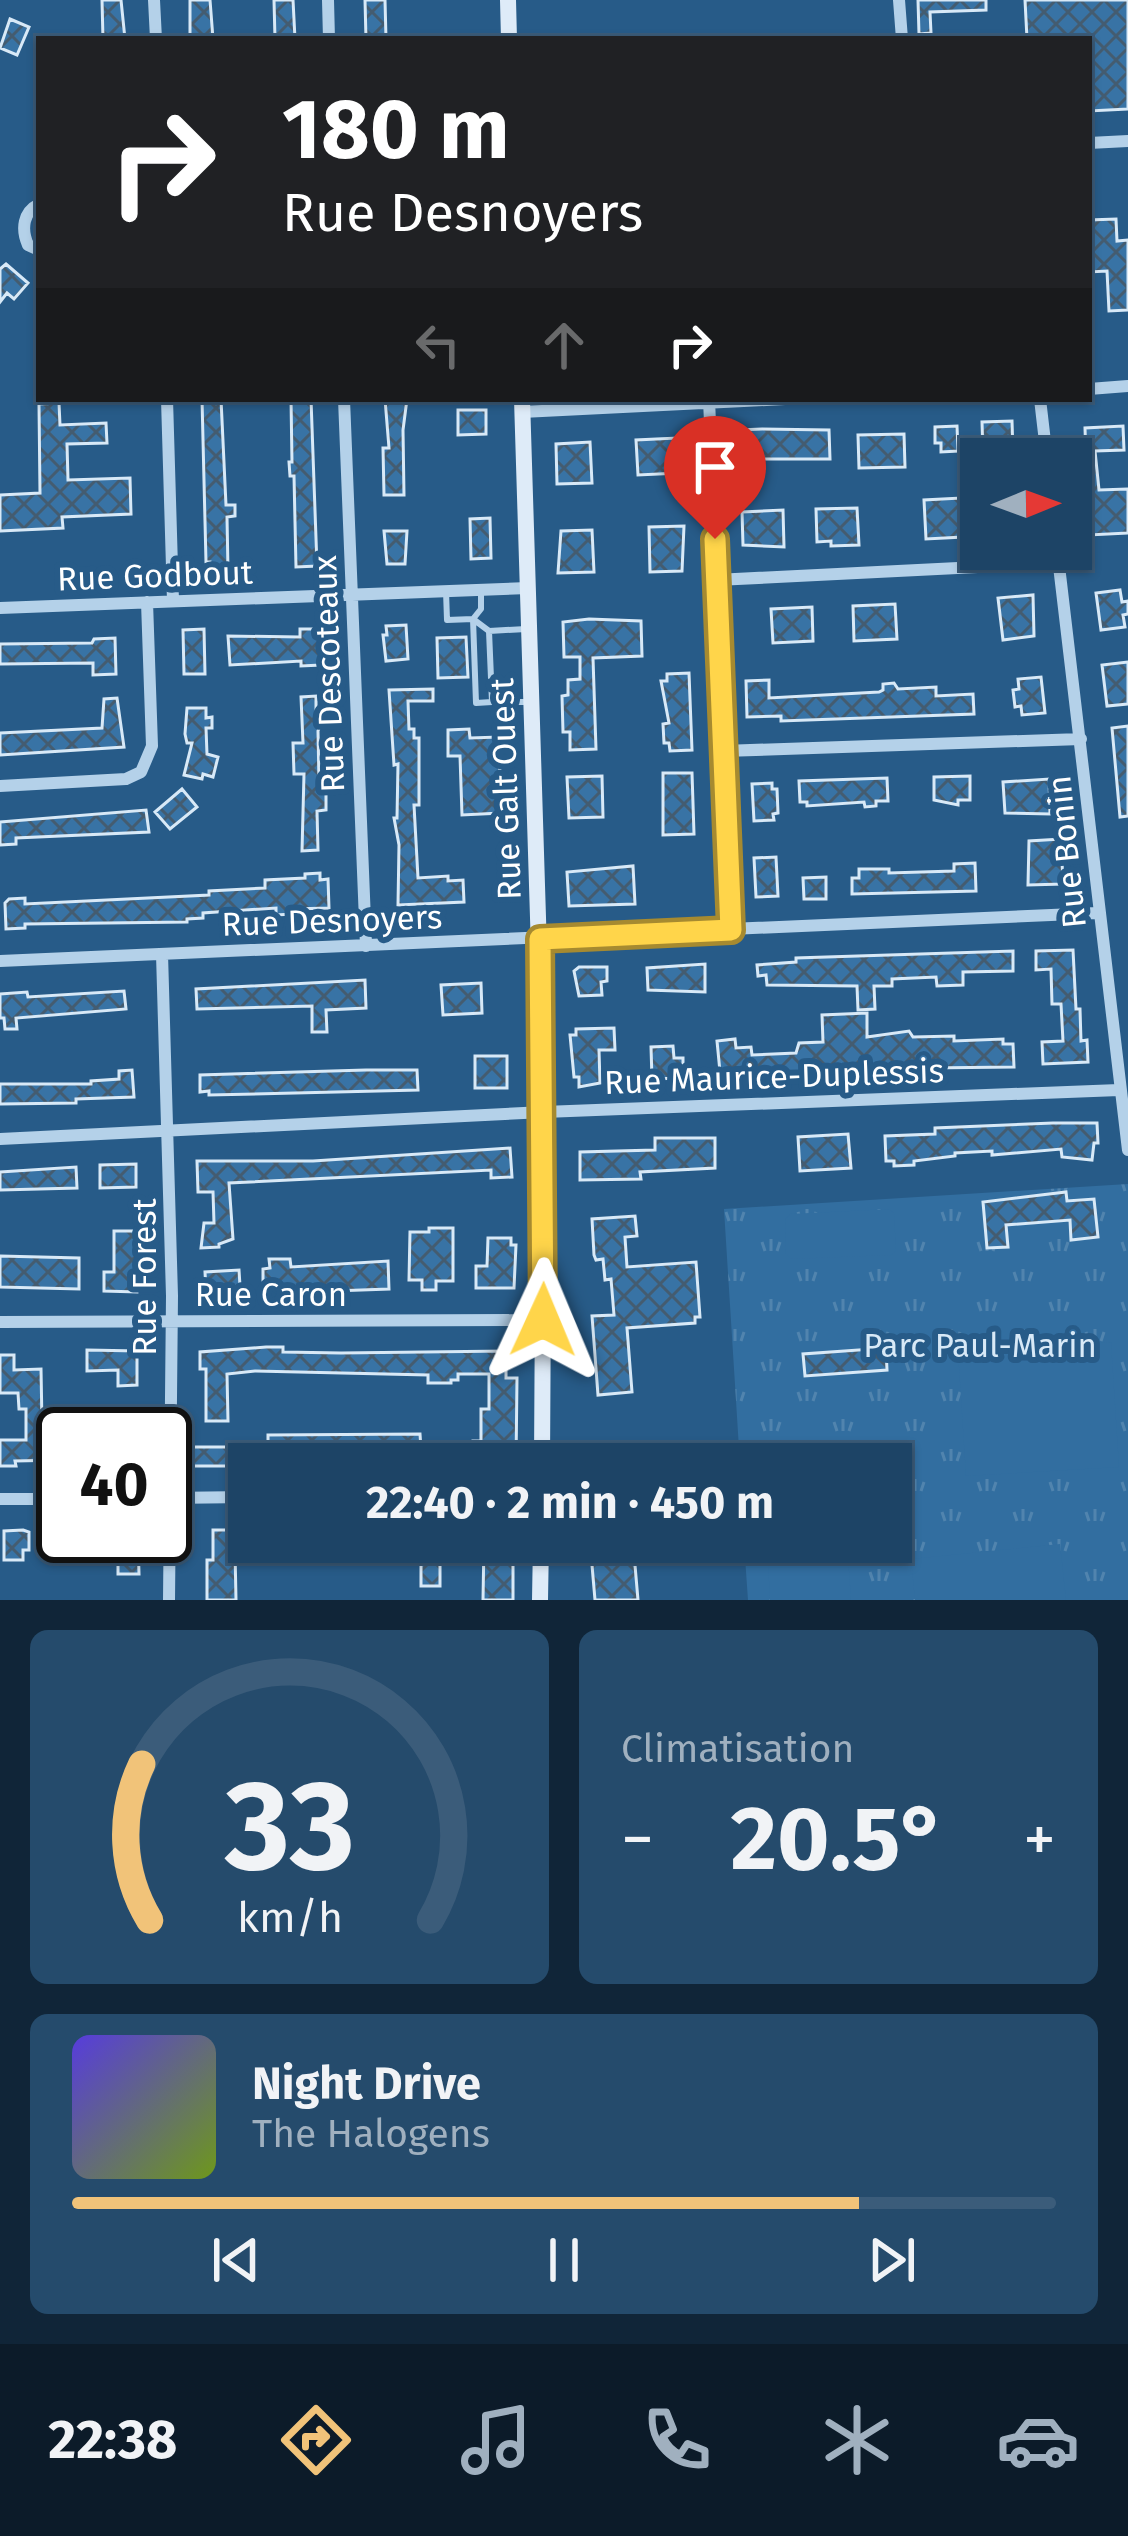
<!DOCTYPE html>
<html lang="fr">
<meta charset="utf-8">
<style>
:root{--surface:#1d4466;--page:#254b6c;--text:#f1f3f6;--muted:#a0b0bf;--line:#3b5c7a;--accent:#f1c379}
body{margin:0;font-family:"Fira Sans",sans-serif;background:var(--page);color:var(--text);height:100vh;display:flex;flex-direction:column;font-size:45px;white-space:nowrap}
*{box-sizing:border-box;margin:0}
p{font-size:39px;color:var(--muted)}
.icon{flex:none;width:66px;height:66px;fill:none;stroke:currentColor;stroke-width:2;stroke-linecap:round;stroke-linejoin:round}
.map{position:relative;height:1600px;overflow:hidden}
.drawer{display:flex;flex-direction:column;gap:30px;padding:30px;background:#102538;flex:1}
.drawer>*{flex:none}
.hud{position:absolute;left:36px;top:36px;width:1056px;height:366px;border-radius:0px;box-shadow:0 3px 9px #0004,0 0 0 3px var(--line);background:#202124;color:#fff;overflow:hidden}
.needle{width:78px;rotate:89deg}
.controls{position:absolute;left:960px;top:438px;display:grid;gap:24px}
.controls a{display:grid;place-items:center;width:132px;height:132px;border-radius:0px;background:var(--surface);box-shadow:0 3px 9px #0004,0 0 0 3px var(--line);font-size:60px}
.speed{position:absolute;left:36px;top:1407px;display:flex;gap:24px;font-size:60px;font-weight:700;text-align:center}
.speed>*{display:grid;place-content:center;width:156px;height:156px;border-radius:50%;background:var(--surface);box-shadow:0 3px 9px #0004,0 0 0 3px var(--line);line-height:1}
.speed .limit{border:6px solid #111;border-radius:18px;background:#fff;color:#111}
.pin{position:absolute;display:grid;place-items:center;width:102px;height:102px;color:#fff;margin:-123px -51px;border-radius:50% 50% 50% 0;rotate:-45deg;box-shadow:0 0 12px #0007}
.pin .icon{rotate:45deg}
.me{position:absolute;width:132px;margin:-66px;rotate:1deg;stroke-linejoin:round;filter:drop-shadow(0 0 9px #0008)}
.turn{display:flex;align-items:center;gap:42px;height:252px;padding:0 48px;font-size:54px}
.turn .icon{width:156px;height:156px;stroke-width:2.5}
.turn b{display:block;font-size:84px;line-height:102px}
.lanes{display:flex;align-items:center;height:114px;padding:0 48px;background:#0003;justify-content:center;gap:60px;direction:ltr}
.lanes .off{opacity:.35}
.big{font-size:90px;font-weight:700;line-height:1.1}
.drawer .card{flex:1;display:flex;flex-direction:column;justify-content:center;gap:18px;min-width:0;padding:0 42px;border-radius:18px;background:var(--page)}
.drawer .dial{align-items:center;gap:0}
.dial svg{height:312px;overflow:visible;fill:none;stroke:var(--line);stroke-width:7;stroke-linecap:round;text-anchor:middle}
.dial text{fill:var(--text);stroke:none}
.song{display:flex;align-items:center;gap:36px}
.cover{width:144px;height:144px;border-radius:18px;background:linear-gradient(135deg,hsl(250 70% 55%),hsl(80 70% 35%))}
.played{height:12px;border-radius:6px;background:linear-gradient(90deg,var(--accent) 80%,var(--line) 80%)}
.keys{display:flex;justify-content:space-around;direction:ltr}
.heat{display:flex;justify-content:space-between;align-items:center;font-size:66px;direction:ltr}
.drawer .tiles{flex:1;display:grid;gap:30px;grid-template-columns:1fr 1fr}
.card:last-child{grid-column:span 2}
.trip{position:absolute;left:228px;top:1443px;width:684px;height:120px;border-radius:0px;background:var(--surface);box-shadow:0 3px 9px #0004,0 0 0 3px var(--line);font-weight:700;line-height:120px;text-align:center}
.menu{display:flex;height:192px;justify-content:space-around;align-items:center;background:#0c1b29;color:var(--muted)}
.menu .icon{width:84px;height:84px}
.menu .on{color:var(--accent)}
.menu b{font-size:54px;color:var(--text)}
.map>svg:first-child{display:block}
.park{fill:url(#park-tufts)}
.pitch{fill:#326ea0}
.building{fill:url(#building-cross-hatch);stroke:#d8e9f7;stroke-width:3}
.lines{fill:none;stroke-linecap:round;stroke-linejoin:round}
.lane{stroke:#b4d1e9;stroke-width:6}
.street{stroke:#b4d1e9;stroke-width:12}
.secondary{stroke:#deebf8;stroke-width:16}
.route-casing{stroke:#a68a30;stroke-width:30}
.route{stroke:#ffd54a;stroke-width:21}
.labels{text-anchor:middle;stroke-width:12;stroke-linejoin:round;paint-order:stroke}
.street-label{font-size:33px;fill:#fff;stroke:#275b88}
.park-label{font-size:33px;fill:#d8e9f7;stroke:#275b88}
</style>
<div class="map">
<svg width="1128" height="1600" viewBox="0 0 1128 1600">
<defs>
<pattern id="park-tufts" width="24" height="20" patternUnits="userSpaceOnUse" patternTransform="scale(3)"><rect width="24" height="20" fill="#326ea0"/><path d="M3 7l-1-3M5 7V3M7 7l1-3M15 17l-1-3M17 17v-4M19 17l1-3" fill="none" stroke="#5184ae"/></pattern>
<pattern id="building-cross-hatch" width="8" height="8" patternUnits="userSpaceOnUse" patternTransform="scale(3)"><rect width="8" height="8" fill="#3873a5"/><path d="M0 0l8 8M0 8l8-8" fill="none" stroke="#445c70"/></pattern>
</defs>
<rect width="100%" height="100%" fill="#275b88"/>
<path class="park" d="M1128,1184V1600H748L744,1542H891V1464H740L724,1209Z"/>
<path class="pitch" d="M890,1209L894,1214L896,1251L891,1255L791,1259L786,1254L785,1220L790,1214Z
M1111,1342L1119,1467L966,1476L958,1351Z
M767,1542H847L851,1600H770Z
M1060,1544L1066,1600H915L911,1559Z"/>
<path class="building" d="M102,0H121L125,39H103Z
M190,0H210L213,39H190Z
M274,0H293L295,39H275Z
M365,0H385L386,39H366Z
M918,0H986V10L930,12L931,33L919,34Z
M1025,0H1128V109L1089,111V39H1027Z
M10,19L29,27L17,55L0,48Z
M1116,219L1117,241L1128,240V310L1109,311L1107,271L1089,272V220Z
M6,264L28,283L14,299L7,293L0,302V269Z
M202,399H221L226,505H235V516L227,517L228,570L210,571V562H206Z
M291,399H311L317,566L296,567L294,476H290L289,462H292Z
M385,399H407L403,430L404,495H384L383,448H389Z
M59,403L60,425L106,423L107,443L67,444L68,480L130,478L131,514L62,517L63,528L0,531V495L40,493L39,404Z
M458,410H486V434L458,435Z
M1012,421L1013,453L983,454L982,422Z
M957,426L958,451L941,452V443H935V427Z
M1123,426L1124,450L1095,451L1099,490L1128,489V533L1089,535L1086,470L1080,471L1079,460L1086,459L1085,428Z
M762,429L829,430L830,459H763L764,468H740V456H736L739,430Z
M904,434L905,467L859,468L858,435Z
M677,438L679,473L638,475L636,440Z
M590,442L592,483L557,484L556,444Z
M961,498L963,537L926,539L924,500Z
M857,508L859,545L831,546V541L817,542L816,509Z
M783,510L784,547L743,545L742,512Z
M490,518L491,558L471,559L470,519Z
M684,526L682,571L650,572L649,527Z
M592,530L594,572L558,573L561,531Z
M384,531H407L405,564H387Z
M1120,590L1122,602L1128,601V614L1123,615L1125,627L1101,630L1096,593Z
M1033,595L1034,636L1003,640L998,598Z
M895,604L897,639L854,641L853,606Z
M812,607L813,641L773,643L771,609Z
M589,619L641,621L642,656L593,658L596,749L570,750V732H563L562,696L568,695V680L580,679V657H564L563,622Z
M406,625L408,659L386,661L383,635H387L386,626Z
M204,629L205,674H184L183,630Z
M300,629H320L321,665L301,666V661L230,665L228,636L300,637Z
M466,637L468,677L438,678L437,638Z
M115,638L116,674L93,675V663L0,664V644L92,643L94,639Z
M1128,662V704L1107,706L1102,665Z
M689,673L692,750L670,751L669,743H664L663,724L669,723L661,681H667V674Z
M1041,677L1045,713L1022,715L1021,706L1015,707L1013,690L1019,689L1018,679Z
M769,680V698L879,692L883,690V684L894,683L898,689L936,687V696L973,694L974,714L781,721V716L747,717L746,681Z
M433,689V701H408L409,729H414V738H419V805H414L418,878L448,876V881L463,880L464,902L398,905L399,845L394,818H397L398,764L394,765L389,690Z
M316,696V712H327V725H320L318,731L319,782H326V810L317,811L318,850L302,851L304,774H294L293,743H303L301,697Z
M117,698L124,747L0,755V733L102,728L104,699Z
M187,708H206V718L212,717V728H206L207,754L218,757L213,777L203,774L202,779L184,775L192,743H187L185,734Z
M1128,726V816L1120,817L1112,728Z
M469,729L470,738L499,737L501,813L462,815L460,756H448V730Z
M663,773H692L694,834L663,835Z
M602,776L603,817L569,818L567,777Z
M970,776V800H958V805L934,800V777Z
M887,778L888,801H876V806L865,807L864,802L807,806V802H800L799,781Z
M1049,779L1050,814L1005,813L1003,782Z
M772,783V789H777L778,813L773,814L774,820L754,821L752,784Z
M182,789L197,807L170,829L155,812Z
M146,810L149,832L16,838V844L0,845V822Z
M1061,839L1063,884L1028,885L1029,841Z
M776,857L778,896L756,897L754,858Z
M975,863L976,891L852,894V878H859V869H889V873L954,871V864Z
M633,866L635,904L569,906L567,872Z
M320,873V880L328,879L329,908L293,909V914L276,915V908L203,913V918L187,919V922L25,924V928L6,929L5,903L9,899L25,898V904L209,895V891L265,888V880L305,878V874Z
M826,877V899H804L803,878Z
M1073,950L1076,1009H1080L1081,1041L1087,1040L1088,1062L1043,1064L1042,1042L1063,1041L1061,1004H1052L1051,969L1036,970V951Z
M1013,951V971L963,972V985L937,986L936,977L892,979V986H874L875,1009L858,1010L857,986L767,985L766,975L758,976L757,965L796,962V958Z
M705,964V992L648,990L647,968Z
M579,967H607V981L601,982L602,995L579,996L574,971Z
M365,980L366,1008L326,1010L327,1032H312V1006L197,1009L196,989Z
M481,983L482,1013L443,1015L441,985Z
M124,991L126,1009L16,1018L17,1029H5L4,1018H0V994L27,992L28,997Z
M867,1013V1037L909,1031L913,1037L954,1036V1041L1003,1039V1044H1013L1014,1067L926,1068V1062L852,1067V1070L818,1071V1075L762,1077V1069L720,1072L717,1041L735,1039L736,1048L751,1047L752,1055L796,1053L799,1043L823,1042L822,1015Z
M614,1028L615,1050H599L600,1083L579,1087V1077H574L570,1035H576V1029Z
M673,1046L674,1058H683V1078L652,1079L651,1047Z
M475,1056H507V1088H475Z
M132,1070L134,1097L76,1099V1103L0,1104V1084H91V1081L119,1079V1071Z
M366,1070H417L418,1090L209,1095V1091L200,1092V1075Z
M1053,1123H1097L1098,1143H1094L1092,1160L1062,1157L1061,1149L992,1155V1151L955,1153V1156L914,1161V1165L894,1166V1161H886L885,1136L935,1134V1128Z
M848,1134L851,1168L800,1171L798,1137Z
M655,1138H715V1168L640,1172L641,1179L580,1180V1152L655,1150Z
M510,1148L512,1177L491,1178V1170L229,1183L233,1239L219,1244V1247L201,1248L204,1223H214L213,1192H198L197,1161H313Z
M136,1164V1187L100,1188V1165Z
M76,1167L77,1188L0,1190V1172Z
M1066,1192L1067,1201L1094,1199L1098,1237L1071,1240L1070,1220L1006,1225L1008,1247L987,1248L983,1202Z
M635,1216L637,1236L625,1237L627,1267L696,1262L700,1317H695V1323L627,1328L632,1392L598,1395L592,1316L614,1315L611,1279L605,1280L603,1259L596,1260L594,1255L592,1219Z
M429,1228H453V1281H436V1290H422V1280H409L410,1232H429Z
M114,1231H137V1247H140L137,1292L104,1291V1272H114Z
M488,1238H511V1245H516L514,1288H476V1266H487Z
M0,1256L79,1258V1289L0,1287Z
M269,1259H290L291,1267L388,1261L389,1289L305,1292V1285L263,1287V1269L270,1268Z
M239,1270L240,1286H232V1290L206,1291L205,1272Z
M266,1347H283V1352L341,1353L506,1351V1378H517L516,1464H261V1452H268V1435L420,1434L421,1449H473V1441H481V1409H489V1374H458V1380H451V1383H428V1375L255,1371L227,1374L228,1421H206V1369H200V1352Z
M886,1348L887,1370L805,1376L803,1354Z
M87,1350L137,1351V1385L118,1386V1370L87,1371Z
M0,1355H14V1370L41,1369L42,1423H46V1436L63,1435V1460L15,1461L16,1466H0V1440H26V1409H19L18,1393H0Z
M193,1447H233L234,1466H193Z
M23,1530L29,1532V1550H23V1560H4V1531Z
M213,1530H244L243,1551L235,1550L236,1600H207V1560H213Z
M54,1536H87V1542H117V1536H138L139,1574H118V1554L55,1558Z
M387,1542H455L456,1561H440V1586H421V1560H387Z
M484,1542H513V1600H483Z
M590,1542H633L638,1600H595Z"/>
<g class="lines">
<path class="lane" d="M446,591L447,620L473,619L489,631
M481,593V609L473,619L476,703L492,702
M526,702H492L489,631L526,629"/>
<path class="street" d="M154,0L156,39
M328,0L329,39
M899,0L902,39
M1089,143L1128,141
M39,204C23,212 21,229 28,245L39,250
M1089,389L1128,386
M167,399L173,601
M344,399L366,946
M709,399L731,930
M1040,399L1047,459
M522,412L785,399
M1057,549L1128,1150
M716,580L1059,563
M0,608L528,588
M723,751L1081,739
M0,786L126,779L141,772L152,746L147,602
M162,954L172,1296L169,1600
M0,961L1098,913
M0,1139L544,1112L1119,1090
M0,1322L543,1320
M166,1498L249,1497
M0,1499H63"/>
<path class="secondary" d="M508,0L509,39
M522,399L544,1112L542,1464
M540,1600L541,1542"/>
</g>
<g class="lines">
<defs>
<path id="route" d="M543,1320L540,939L731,930L715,539"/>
</defs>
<use href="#route" class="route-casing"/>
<use href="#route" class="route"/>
</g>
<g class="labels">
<g class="street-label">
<text transform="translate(155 575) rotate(-2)" y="12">Rue Godbout</text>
<text transform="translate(328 674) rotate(-92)" y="12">Rue Descoteaux</text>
<text transform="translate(505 789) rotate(-92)" y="12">Rue Galt Ouest</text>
<text transform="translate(1066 852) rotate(-96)" y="12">Rue Bonin</text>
<text transform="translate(332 920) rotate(-2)" y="12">Rue Desnoyers</text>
<text transform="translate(774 1076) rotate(-2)" y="12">Rue Maurice-Duplessis</text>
<text transform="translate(144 1277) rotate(-90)" y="12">Rue Forest</text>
<text x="271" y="1306">Rue Caron</text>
</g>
<g class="park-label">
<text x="980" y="1357">Parc Paul-Marin</text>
</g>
</g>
</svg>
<div class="controls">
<a><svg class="needle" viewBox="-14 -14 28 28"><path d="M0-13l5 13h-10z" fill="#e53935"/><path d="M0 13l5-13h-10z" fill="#a0b0bf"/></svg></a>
</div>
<div class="speed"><div class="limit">40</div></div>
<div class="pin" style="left:715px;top:539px;background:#d93025"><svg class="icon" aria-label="arrive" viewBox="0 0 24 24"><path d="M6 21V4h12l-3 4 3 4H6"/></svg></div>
<svg class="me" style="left:543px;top:1320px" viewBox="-20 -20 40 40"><path d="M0-17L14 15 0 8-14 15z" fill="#ffd54a" stroke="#fff" stroke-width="4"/></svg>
<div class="trip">22:40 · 2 min · 450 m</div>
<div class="hud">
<div class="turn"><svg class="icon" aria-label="right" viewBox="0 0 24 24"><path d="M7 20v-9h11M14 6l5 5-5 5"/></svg><div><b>180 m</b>Rue Desnoyers</div></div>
<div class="lanes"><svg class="icon off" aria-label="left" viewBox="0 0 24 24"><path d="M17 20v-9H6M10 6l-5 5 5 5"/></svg><svg class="icon off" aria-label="ahead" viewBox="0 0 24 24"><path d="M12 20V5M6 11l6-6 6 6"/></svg><svg class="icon" aria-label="right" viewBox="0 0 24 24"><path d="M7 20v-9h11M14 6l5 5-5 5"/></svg></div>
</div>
</div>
<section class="drawer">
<div class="tiles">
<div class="card dial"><svg viewBox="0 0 100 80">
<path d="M14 69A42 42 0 1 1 86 69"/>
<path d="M14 69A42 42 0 0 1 12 29" stroke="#f1c379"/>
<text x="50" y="56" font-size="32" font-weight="700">33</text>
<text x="50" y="72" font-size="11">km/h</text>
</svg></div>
<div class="card"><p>Climatisation</p>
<div class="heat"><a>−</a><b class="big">20.5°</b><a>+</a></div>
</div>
<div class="card">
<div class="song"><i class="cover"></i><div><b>Night Drive</b><p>The Halogens</p></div></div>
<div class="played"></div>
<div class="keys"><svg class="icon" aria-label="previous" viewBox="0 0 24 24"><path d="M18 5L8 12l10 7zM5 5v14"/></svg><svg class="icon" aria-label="pause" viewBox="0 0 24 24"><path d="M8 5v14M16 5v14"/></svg><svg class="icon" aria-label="next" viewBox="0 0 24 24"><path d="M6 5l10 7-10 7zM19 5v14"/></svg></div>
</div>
</div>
</section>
<nav class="menu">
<b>22:38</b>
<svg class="icon on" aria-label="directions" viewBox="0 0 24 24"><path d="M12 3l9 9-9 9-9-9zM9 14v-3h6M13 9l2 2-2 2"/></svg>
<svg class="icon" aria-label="music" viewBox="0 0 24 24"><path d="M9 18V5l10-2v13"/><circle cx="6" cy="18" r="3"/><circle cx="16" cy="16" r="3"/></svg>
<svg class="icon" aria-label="phone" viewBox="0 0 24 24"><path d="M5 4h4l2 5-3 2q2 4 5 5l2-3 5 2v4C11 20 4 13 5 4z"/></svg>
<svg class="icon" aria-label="climate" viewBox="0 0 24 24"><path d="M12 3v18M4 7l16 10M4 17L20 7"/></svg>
<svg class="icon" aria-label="car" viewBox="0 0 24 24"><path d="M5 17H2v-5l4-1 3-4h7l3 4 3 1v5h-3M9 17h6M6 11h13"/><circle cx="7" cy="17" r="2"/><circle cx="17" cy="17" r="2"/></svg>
</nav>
